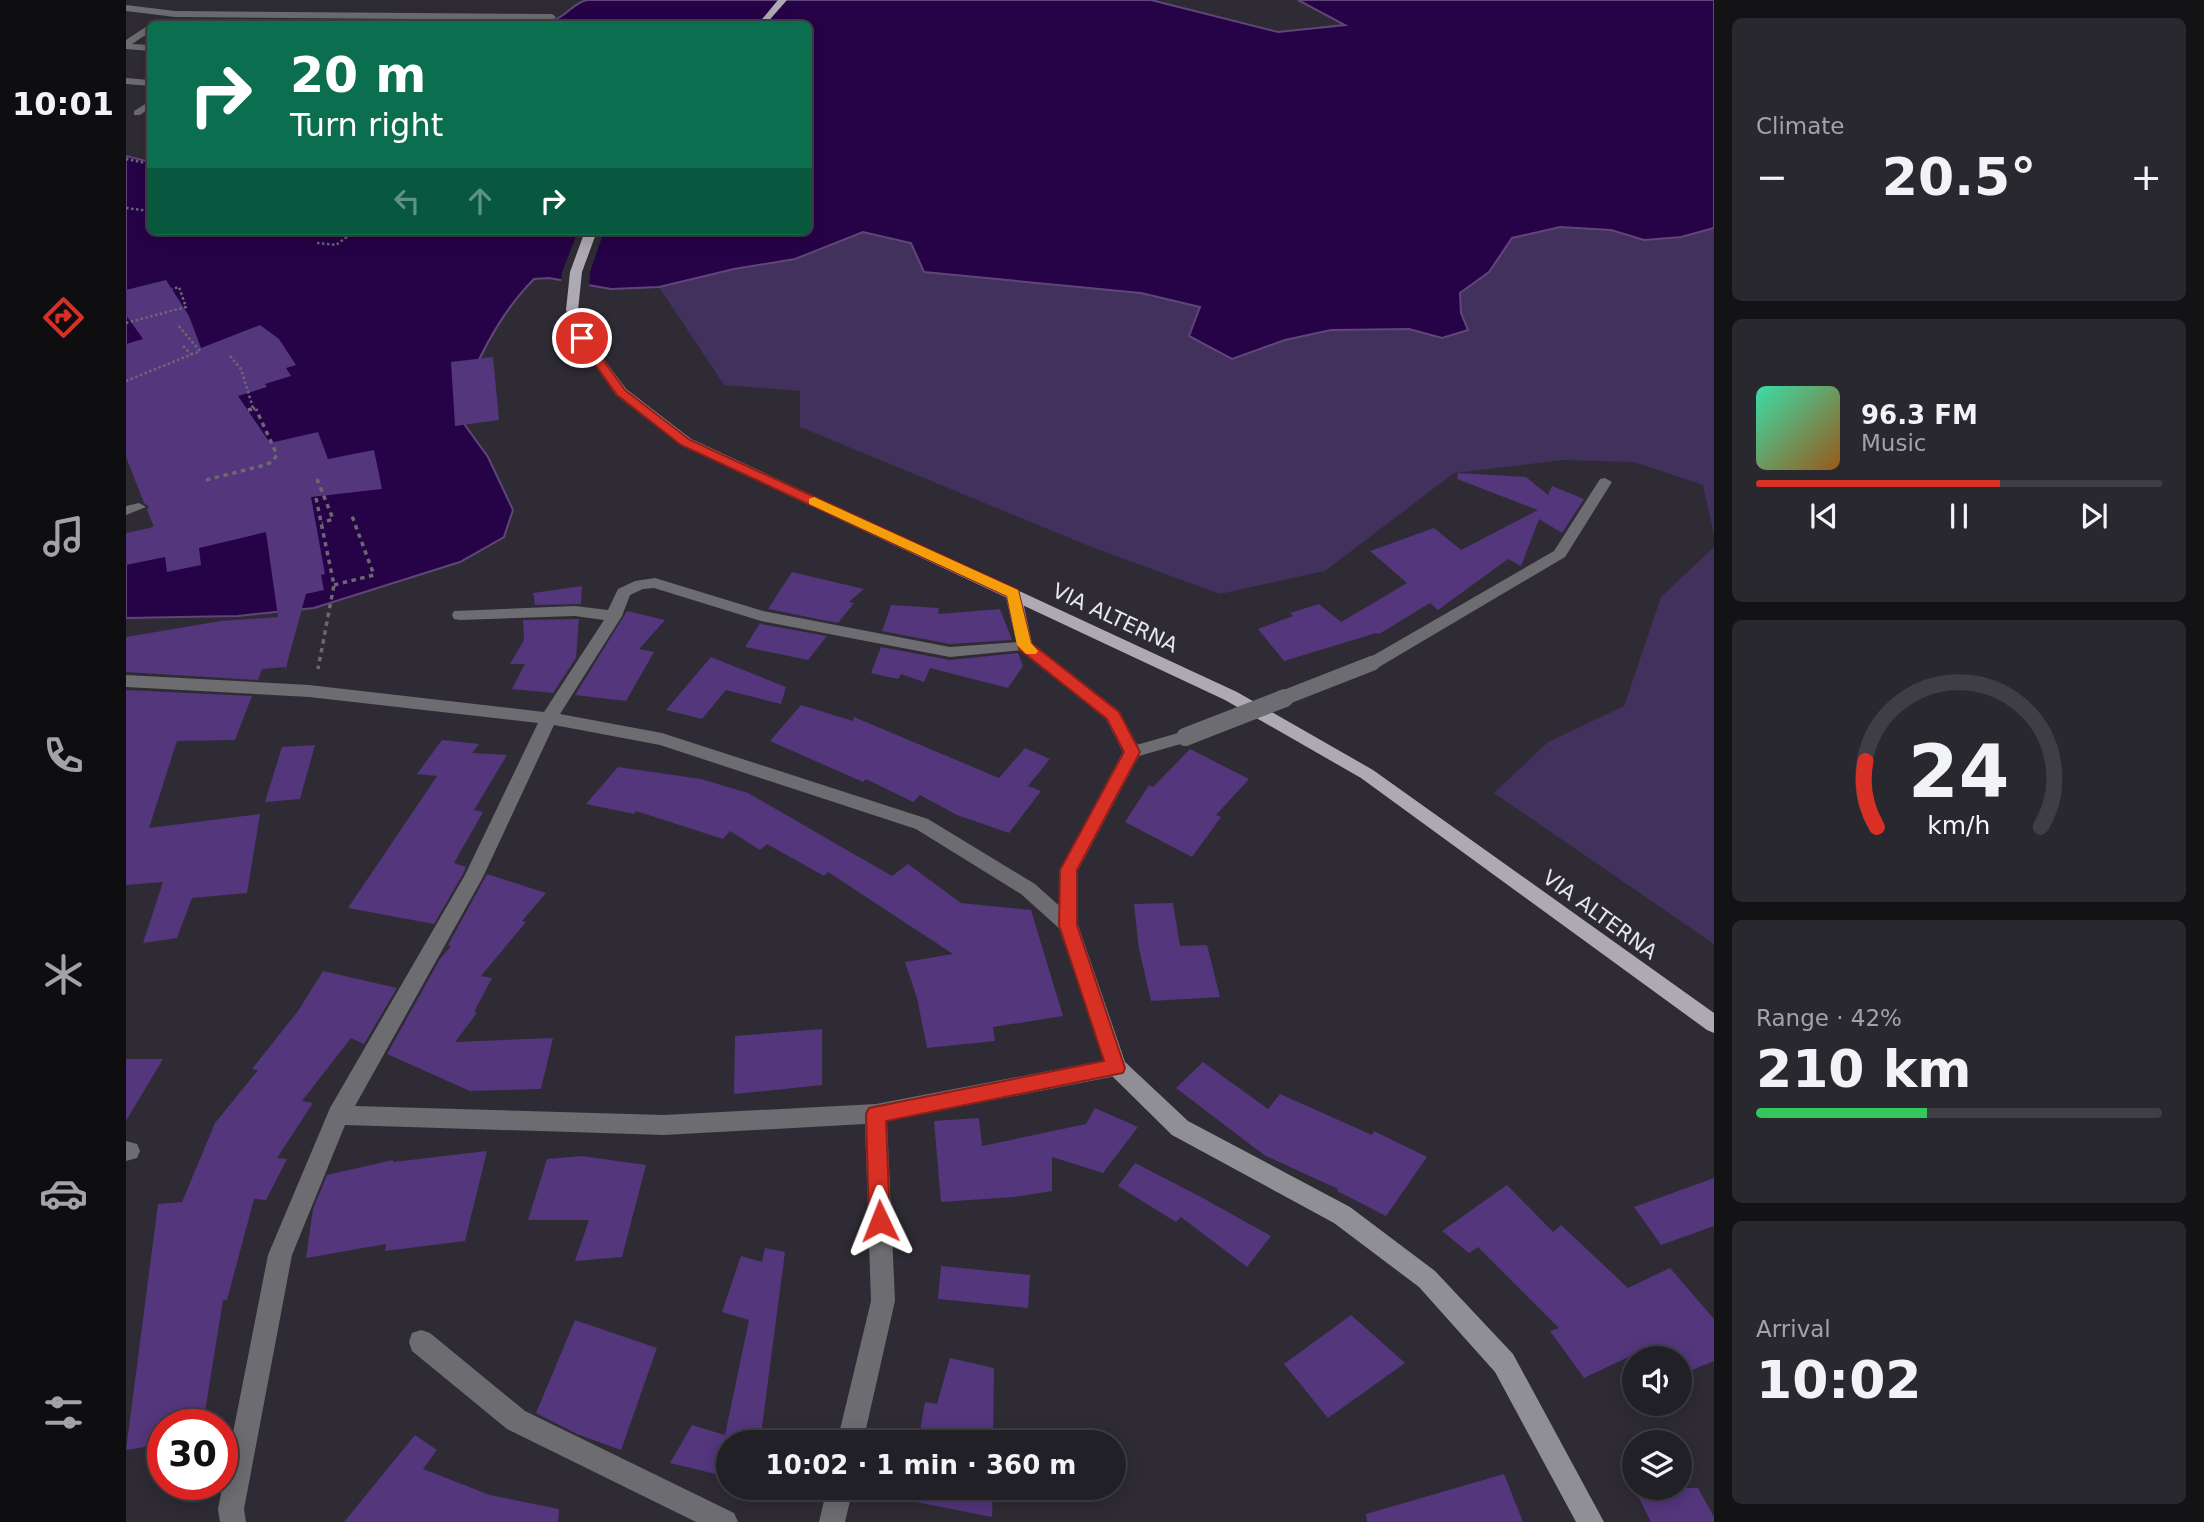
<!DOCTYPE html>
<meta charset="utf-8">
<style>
:root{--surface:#222027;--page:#2a282f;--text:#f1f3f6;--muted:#a2a3a7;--line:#3f3e44;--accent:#d93025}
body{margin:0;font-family:"DejaVu Sans",sans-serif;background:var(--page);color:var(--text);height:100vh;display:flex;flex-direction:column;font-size:26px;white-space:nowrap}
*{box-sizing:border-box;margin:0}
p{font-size:23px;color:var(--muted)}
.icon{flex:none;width:38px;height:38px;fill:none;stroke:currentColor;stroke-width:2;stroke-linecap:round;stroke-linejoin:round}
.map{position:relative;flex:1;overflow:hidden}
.drawer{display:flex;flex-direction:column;gap:18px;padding:18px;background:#131215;width:490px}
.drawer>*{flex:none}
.guide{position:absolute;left:21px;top:21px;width:665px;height:214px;border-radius:10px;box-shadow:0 4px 18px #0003,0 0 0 2px var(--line);background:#0b6e4f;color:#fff;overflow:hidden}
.tools{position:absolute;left:1496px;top:1346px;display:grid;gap:14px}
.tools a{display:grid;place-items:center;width:70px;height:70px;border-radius:50%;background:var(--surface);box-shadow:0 4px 18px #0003,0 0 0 2px var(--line);font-size:35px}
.speed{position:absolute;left:21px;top:1409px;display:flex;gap:14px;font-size:35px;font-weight:700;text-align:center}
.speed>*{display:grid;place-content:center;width:91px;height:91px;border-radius:50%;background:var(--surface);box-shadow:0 4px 18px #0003,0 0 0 2px var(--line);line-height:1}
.speed .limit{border:10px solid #d22;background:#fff;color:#111}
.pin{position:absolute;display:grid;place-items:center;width:60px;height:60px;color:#fff;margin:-30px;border:4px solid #fff;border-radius:50%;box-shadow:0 2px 7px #0007}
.me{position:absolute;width:77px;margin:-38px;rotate:358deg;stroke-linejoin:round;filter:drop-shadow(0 0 5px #0008)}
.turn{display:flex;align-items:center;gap:24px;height:147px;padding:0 28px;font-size:32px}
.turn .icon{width:91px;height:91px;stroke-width:2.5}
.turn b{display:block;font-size:49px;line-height:60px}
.lanes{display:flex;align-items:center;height:66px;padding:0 28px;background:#0003;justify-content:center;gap:35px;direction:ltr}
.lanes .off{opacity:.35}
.big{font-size:52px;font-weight:700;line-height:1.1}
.drawer .tile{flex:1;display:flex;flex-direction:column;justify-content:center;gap:10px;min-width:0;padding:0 24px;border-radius:10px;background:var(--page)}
.drawer .dial{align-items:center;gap:0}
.dial svg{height:182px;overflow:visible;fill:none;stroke:var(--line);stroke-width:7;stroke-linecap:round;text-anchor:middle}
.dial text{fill:var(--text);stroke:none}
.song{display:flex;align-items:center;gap:21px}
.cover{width:84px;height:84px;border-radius:10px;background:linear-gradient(135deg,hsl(160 70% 55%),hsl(30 70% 35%))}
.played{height:7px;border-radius:4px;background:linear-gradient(90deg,var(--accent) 60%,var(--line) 60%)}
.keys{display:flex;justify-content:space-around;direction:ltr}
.heat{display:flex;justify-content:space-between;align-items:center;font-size:38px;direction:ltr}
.charge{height:10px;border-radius:5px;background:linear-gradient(90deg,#34c759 42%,var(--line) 0)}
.trip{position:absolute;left:590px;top:1430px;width:410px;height:70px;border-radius:35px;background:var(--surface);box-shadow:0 4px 18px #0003,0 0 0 2px var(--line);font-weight:700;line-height:70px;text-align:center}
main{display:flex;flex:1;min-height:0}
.dock{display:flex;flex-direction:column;width:126px;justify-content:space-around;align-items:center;background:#0e0d10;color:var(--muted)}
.dock .icon{width:49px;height:49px}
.dock .on{color:var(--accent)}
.dock b{font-size:32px;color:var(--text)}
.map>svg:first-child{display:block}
.green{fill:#42305d}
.water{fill:#260247;stroke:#604678;stroke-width:2}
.pier{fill:#2e2b34}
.building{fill:#53367c}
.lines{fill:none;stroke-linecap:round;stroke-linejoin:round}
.path-far1{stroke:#6b6870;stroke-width:2.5;stroke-dasharray:2.5 2.5;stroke-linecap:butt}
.path{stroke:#6b6870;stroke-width:3.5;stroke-dasharray:4.5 4.5;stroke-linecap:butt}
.street{fill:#6d6c70;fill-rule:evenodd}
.secondary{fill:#918f96;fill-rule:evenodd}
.primary{fill:#adaab4;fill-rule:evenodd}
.street-bridge-far1{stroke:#6d6c70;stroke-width:15}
.street-bridge{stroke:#6d6c70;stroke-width:18}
.route{fill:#d93025;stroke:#8d1f18;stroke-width:2}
.slow{fill:#f59e0b}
.labels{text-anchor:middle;stroke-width:7;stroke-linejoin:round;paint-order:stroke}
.street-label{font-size:21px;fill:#e7e6eb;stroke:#2e2b34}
</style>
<main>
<nav class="dock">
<b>10:01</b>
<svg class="icon on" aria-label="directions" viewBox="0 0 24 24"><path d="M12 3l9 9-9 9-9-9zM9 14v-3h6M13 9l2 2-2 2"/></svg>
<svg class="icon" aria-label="music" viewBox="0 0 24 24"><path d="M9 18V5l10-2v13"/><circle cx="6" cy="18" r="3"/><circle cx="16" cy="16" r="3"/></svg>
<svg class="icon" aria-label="phone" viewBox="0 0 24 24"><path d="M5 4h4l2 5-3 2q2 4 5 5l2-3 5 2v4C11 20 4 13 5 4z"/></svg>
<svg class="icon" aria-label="climate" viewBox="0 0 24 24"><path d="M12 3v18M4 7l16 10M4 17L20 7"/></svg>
<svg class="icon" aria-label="car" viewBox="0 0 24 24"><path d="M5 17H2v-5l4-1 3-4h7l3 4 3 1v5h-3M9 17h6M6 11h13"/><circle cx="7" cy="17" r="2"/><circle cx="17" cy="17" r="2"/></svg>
<svg class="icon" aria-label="filters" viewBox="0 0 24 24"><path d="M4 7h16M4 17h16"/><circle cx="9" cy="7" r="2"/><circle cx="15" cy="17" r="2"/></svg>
</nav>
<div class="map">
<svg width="1588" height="1522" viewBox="0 0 1588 1522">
<rect width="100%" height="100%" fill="#2e2b34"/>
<path class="green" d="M1434,227L1485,230L1519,240L1555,237L1588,228V535L1577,485L1508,462L1437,460L1328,473L1199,571L1094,594L963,546L674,427V391L598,385L533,287L608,269L669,259L737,232L785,243L848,277L1015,293L1074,307L1159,340L1205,330L1283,329L1316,338L1342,330L1335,313L1334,293L1363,272L1386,238Z
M1588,547V944L1368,793L1422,742L1498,706L1535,597Z"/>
<path class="water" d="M461,0H1025L1152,32L1219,25L1172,0H1588V228L1555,237L1518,240L1485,230L1434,227L1386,238L1363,272L1334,293L1335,313L1342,330L1316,338L1283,329L1205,330L1159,340L1106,359L1063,336L1074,307L1015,293L798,272L785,243L737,232L669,259L608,269L533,287L485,289L423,278L408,279C379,308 358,346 342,384C337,395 337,409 336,421L362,457L387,510L378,537L334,562L188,608L112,616L0,618V553L49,508L0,412V156L24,162V231H682V24H383C397,22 414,24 428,20C442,15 447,3 461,0Z"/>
<path class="pier" d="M452,231H478L464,272L463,289L435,283L436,272Z"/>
<path class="building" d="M40,280L63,316L75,348L134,325L153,339L170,365L160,368L165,376L139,384L141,387L112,396L144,443L192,432L202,459L248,450L256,489L185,497L199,574L195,575L198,590L180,594L159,671V667L136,669L132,680L0,672V637L95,621L152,617L140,532L73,548L75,565L41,572L39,557L0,565V533L28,527L21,510L23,506L18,503L0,457V344L17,339L0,315V290Z
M367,357L373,420L329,426L325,362Z
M1332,473L1400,477L1422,495L1426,486L1458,499L1436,533L1413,519L1395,566L1382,559L1312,610L1304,603L1253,634L1250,633L1158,661L1132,629L1167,616L1164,613L1193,604L1215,622L1281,583L1244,551L1308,528L1335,550L1412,510L1331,479Z
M666,572L738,589L723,602L728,603L712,623L642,609Z
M456,586L455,604L409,605L407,593Z
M765,605L813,608L812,614L874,609L886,640L824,644L756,631Z
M501,611L539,620L513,649L528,652L500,701L449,695Z
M453,619L450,658L427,693L386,689L399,664H384L398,640L397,620Z
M634,623L635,624L701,636L682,660L619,647Z
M755,647L824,660L892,653L897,666L882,688L804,668L798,682L775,674L772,679L745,673Z
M585,657L660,687L655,704L600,690L576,719L540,710Z
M0,690L126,696L109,740L51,741L23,828L134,814L121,893L66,898L51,938L17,943L37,882L0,885Z
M675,705L727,721L728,717L873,778L899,748L924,759L902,786L915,791L883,833L831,815L794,795L787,802L740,779L737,782L644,741Z
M316,740L353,744L346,753L381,755L348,810L357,812L328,863L340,867L337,874L308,924L222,908L311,776L291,774Z
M189,745L174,799L139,802L156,747Z
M1064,749L1123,779L1090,815L1095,817L1066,857L999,822L1023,785L1027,787Z
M492,767L575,779L622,793L766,876L782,864L835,903L905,910L937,1016L867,1027L869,1041L801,1048L791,998L779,962L827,954L702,872L698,876L641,844L634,850L604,831L597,839L510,811L508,814L460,804Z
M361,874L420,893L396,921L400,922L355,976L366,978L348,1012L351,1013L329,1042L427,1038L415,1089L344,1091L261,1054L314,959L325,946L322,945Z
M1047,903L1054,946L1081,945L1094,997L1025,1001L1013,949L1008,904Z
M197,971L271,988L238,1044L225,1038L176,1101L187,1103L151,1158L161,1159L140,1200L128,1199L101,1300H97L77,1424H37V1444L0,1450L32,1204L56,1202L89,1123L132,1070L126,1069L172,1011Z
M696,1029V1085L608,1094L609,1036Z
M0,1059H37L0,1121Z
M1077,1062L1142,1109L1154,1094L1246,1135L1248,1131L1301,1157L1260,1216L1211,1191L1212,1189L1138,1155L1050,1088Z
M969,1108L1012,1127L977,1173L926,1157V1191L888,1197L815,1202L808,1121L853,1118L856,1146L960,1124Z
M361,1151L339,1241L259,1251L260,1244L180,1258L187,1209L201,1175L267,1160V1162Z
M456,1156L520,1165L496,1257L449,1261L463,1220H402L421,1159Z
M1009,1163L1073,1196L1145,1236L1121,1267L1055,1217L1050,1222L992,1186Z
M1588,1178V1226L1535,1245L1508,1207Z
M1381,1185L1427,1232L1435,1225L1502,1288L1544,1268L1588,1319V1361L1556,1374L1554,1358H1542L1530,1344L1458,1378L1424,1331L1433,1328L1352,1247L1343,1253L1316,1231Z
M639,1248L659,1252L634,1442H602V1477L544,1463L566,1425L599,1435L623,1320L596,1312L615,1256L636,1262Z
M815,1266L904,1275L902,1308L812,1299Z
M1225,1315L1279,1363L1202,1418L1158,1364Z
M449,1320L531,1348L495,1450L451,1434L410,1413Z
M824,1358L868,1368L867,1442H792L799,1402L811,1404Z
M289,1435L311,1450L297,1469L364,1495L433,1509L432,1522H218Z
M1378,1474L1397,1522H1241L1240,1514Z
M788,1488H867L866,1517L785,1501Z
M1508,1488H1572L1588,1517V1522H1525Z"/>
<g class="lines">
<path class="path-far1" d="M0,159L24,164
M0,208L24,211
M191,243L210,245L229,231
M0,323L60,307L53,287L46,289
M57,346L65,354
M104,356L115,369L127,408
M0,381L74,351L51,324
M122,410L130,408L131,411"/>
<path class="path" d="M122,410L126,409
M191,479L207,519L196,523
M80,480L139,465L146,462L151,455L130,409
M190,498L208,585L192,669
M208,585L248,575L226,516"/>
<path class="street" d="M0,5L49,11L426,14L430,17L426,20L49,17L0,11Z
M21,26H24V32L6,44L24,45V51L0,49V40Z
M0,78L24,80V86L0,84Z
M24,101V108L14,115H8V111Z
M1479,478L1486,482L1439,557L1253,667H1241L1239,663L1241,659L1428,551L1474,479Z
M13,503L20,507L0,515V506Z
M529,578L637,611L824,647L904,641L906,645L898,650L824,657L635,621L528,588L517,589L504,595L496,616L434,714L536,733L802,819L909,884L949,920L952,925L949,930L942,933L935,930L895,894L790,829L534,745L428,725L357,877L229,1106L538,1115L750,1104L990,1058L997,1061L1001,1067L997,1073L990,1076L761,1121L769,1301L737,1442H711L745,1301L739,1124L538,1135L219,1125L166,1255L118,1509L120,1522H94L92,1509L142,1255L204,1108L339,875L412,723L183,697L0,687V675L183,685L418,712L478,620L449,616L334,620L328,619L326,615L328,611L449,606L482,610L492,589L509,581Z
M1059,731L1068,737L1065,741L1006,758L997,752L1000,748Z
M0,1141L11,1144L14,1151L11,1158L0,1161Z
M295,1330L304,1333L399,1411L608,1513L612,1522H570L381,1429L286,1351L283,1342L286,1333Z
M701,1488H727L719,1522H693Z"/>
<path class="secondary" d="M887,588L895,593L906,643L993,711L1015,752L952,870V925L999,1062L1062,1121L1224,1207L1309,1271L1387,1354L1478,1522H1450L1369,1372L1293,1287L1208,1223L1046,1135L983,1073L932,925L934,870L997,752L980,719L892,649L879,593Z"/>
<path class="primary" d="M652,0H661L640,24H632Z
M459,231H471L456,272L452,310L462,338L500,389L565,439L1111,692L1247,770L1588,1013V1033L1581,1030L1235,778L1099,700L555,445L490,395L450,338L440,310L444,272Z"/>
<path class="street-bridge-far1" d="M1155,699L1247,663"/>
<path class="street-bridge" d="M1059,737L1159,698"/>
</g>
<path class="route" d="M452,336H460L499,390L564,440L892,590L905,643L993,712L1014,752L951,870V925L999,1068L997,1073L760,1121L764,1221L761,1228L754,1231L746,1228L743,1221L740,1114L743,1108L978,1061L933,925L934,870L998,752L981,719L893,649L881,596L555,445L491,395L450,338Z"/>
<path class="slow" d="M688,497L892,590L905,643L912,651L910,654H900L891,645L881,596L683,504V499Z"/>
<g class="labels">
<g class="street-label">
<text transform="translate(989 618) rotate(25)" y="7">VIA ALTERNA</text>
<text transform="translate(1474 915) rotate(36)" y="7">VIA ALTERNA</text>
</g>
</g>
</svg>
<div class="tools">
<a><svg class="icon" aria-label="sound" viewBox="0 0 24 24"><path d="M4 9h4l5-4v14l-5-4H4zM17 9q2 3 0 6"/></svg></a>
<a><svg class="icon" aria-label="layers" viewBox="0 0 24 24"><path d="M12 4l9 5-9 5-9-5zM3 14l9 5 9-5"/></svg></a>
</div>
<div class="speed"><div class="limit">30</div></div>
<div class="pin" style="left:456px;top:338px;background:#d93025"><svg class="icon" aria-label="arrive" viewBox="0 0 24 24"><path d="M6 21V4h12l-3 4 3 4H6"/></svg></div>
<svg class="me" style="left:754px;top:1221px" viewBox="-20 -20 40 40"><path d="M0-17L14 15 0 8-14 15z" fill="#d93025" stroke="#fff" stroke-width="4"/></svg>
<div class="trip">10:02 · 1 min · 360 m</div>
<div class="guide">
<div class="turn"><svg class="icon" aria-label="right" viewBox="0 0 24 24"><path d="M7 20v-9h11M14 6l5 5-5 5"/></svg><div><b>20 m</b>Turn right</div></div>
<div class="lanes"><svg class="icon off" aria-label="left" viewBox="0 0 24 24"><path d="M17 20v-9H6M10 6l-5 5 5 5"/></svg><svg class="icon off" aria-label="ahead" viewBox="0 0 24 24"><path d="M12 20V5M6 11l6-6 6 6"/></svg><svg class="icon" aria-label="right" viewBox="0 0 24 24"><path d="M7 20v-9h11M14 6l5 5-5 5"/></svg></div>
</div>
</div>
<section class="drawer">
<div class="tile"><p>Climate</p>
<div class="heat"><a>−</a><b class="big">20.5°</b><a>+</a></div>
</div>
<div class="tile">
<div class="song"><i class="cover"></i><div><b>96.3 FM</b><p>Music</p></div></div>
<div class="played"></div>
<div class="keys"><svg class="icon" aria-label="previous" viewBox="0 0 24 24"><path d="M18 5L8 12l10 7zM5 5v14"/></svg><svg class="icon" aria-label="pause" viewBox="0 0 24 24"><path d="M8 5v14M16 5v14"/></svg><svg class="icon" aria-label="next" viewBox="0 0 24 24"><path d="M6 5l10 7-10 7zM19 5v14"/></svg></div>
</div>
<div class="tile dial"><svg viewBox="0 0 100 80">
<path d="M14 69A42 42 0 1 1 86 69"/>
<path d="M14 69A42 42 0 0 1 9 40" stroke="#d93025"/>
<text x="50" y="56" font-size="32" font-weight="700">24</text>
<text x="50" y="72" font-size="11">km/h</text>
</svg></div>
<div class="tile"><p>Range · 42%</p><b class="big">210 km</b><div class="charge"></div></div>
<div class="tile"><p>Arrival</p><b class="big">10:02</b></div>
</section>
</main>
